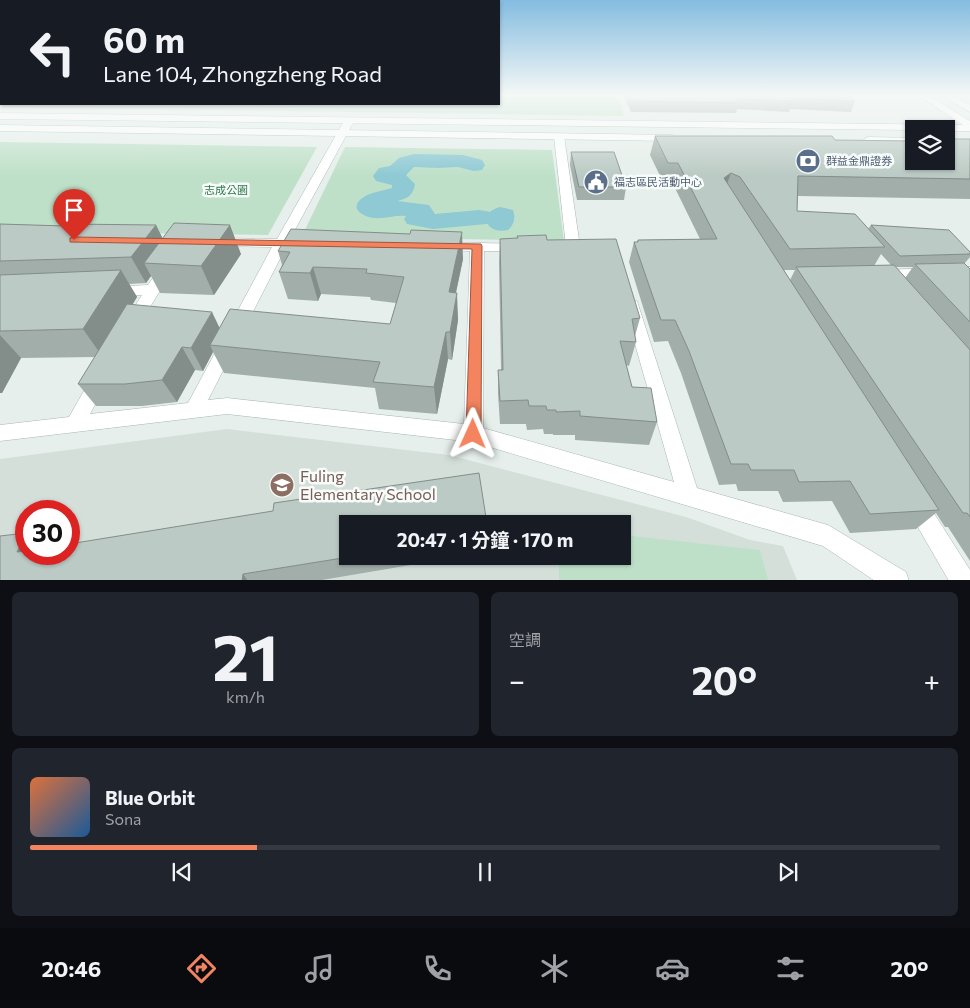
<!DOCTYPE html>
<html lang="zh-TW">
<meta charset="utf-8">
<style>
:root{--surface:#171b24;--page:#20242c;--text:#f1f3f6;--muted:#9ea1a6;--line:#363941;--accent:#f4845f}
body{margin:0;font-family:Commissioner,"Noto Sans TC",sans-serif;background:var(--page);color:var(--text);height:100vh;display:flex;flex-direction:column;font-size:19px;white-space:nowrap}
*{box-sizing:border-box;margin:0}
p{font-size:16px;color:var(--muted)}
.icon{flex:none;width:28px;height:28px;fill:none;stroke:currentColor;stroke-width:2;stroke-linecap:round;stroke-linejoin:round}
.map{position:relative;height:580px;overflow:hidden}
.drawer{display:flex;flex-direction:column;gap:12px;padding:12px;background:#0d0f14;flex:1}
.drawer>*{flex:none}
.guide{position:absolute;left:0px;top:0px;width:500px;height:105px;box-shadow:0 1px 4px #0004;background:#171b24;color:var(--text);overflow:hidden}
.controls{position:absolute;left:905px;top:120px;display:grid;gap:10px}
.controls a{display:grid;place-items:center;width:50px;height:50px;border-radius:0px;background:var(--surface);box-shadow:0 1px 4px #0004;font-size:25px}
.speed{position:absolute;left:15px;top:500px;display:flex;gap:10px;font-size:25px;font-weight:700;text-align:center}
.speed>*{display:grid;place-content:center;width:65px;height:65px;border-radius:50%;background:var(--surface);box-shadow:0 1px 4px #0004;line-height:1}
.speed .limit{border:8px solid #d22;background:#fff;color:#111}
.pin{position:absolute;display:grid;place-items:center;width:42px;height:42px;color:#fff;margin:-51px -21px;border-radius:50% 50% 50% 0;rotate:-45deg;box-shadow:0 0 5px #0007}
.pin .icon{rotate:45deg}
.me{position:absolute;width:55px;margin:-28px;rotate:1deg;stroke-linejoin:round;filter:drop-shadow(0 0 4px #0008)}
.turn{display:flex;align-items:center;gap:18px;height:105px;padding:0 20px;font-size:22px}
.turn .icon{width:65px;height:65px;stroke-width:2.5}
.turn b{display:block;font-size:35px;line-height:42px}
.big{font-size:38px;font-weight:700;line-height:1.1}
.drawer .tile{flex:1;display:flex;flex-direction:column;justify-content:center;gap:8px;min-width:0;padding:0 18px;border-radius:8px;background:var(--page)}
.drawer .dial{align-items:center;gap:0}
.dial b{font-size:65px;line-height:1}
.song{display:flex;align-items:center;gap:15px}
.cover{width:60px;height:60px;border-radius:8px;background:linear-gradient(135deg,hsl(20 70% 55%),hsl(210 70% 35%))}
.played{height:5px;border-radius:2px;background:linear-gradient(90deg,var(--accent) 25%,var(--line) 25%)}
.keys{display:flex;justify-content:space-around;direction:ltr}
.heat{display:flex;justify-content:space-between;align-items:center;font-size:28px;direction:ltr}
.drawer .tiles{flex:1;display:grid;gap:12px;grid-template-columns:1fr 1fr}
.tile:last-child{grid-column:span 2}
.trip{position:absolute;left:339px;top:515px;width:292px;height:50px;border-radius:0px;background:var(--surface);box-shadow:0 1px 4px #0004;font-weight:700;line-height:50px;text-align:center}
.menu{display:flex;height:80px;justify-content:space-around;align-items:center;background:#090b0e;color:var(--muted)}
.menu .icon{width:35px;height:35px}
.menu .selected{color:var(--accent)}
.menu b{font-size:22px;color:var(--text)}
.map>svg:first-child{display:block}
.built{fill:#d4dfda;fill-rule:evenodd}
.green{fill:#bfe0c8}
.water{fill:#8ec9d4}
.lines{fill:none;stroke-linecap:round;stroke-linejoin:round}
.canal{fill:#8ec9d4;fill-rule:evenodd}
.street-casing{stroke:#a8b8b2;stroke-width:1}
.secondary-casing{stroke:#a4bbb3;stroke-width:1}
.street{fill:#fff;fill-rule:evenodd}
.secondary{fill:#fff;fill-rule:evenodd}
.wall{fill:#a1aea9;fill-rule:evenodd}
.shaded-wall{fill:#838d89}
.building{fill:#bbcac4;stroke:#838d89}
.route{fill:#f4845f;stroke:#9f563e}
.labels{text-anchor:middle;stroke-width:5;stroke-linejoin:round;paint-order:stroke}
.far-service-label{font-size:11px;fill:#4e5e75;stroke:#f7fbf9;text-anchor:start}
.far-park-label{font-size:11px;fill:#2d7a4b;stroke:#f7fbf9}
.near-education-label{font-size:16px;fill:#785e54;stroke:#f7fbf9;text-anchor:start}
</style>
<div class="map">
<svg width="970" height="581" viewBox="0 0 970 581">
<rect width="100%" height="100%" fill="#e6efeb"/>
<path class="built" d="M227,429L449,455L686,517L750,540L783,546L797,580H0V459ZM26,511H69V554H26ZM348,524H622V556H348Z"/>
<path class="green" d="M0,95L1,104H499V95H618L624,116L1,107Z
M0,142L317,147L268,235L0,231Z
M345,147L552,150L564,241L302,236Z
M623,535L760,550L768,580H559V556H622Z"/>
<path class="water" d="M500,207L513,210C516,218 514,225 508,230C484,235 479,212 500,207Z"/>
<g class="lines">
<path class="canal" d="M414,154L463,155L482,160L485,165L482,170L474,171L458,167L438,168L414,167L406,175L415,184C413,196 408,198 397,201L429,205L435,214L479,210L497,213L500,218L497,223L433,229L407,224L404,219L406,216C395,215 385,219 374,218C364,217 349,209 361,199C369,192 383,191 392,188V185L376,181L373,176L379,168L390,166L399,158Z"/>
<defs>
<path id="street" d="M349,118L354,121L290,239H303L310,243L303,247H286L208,400L227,398L464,424L470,251L441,250L434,246L441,242L523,244L525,247L518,251H484L483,428L674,482L624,305L627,301L632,300L637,301L697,488L828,525L906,572L909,581H875L823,546L473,442L227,414L0,441V425L69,417L93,375L99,373L105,375L108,380L90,414L188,403L272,247L216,246L209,242L216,238L277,239L344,121Z
M559,133L564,136L580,247L573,251L566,247L554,136Z
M166,264L171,266L173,269L138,327L132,329L126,327L124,323L142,295H108L105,291L108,287L148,285L161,266Z
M970,267V277L882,280L877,278L875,275L877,272L882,270Z
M915,493L923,496L970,570V581H949L904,503L907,496Z"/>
<path id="secondary" d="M918,95H928L970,121V131H946V129H914V130L0,119V113L963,125Z
M942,95H952L970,105V112Z
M0,125L673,135L678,138L673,141L0,131Z
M869,137L914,138V144L865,142L864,140L865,138Z"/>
</defs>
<use href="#street" class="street-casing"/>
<use href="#secondary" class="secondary-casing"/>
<use href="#street" class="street"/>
<use href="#secondary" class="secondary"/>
</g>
<path class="wall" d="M623,95H849L855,101L851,112L790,109L789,112L737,109L736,113L631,112Z
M655,136L835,140L914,161L970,139V199L798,196L797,211L868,229L871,225L970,254V257L964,264L970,269V561L948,527H945L936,513L916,529L850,533L832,501L783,502L778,491H738L736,484L719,485L681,373L668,341L654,342L629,262L634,242H637L638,240L700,239L672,182H663L650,155ZM881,254L891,265L874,266ZM895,267H913L905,278ZM784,270H795L790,280Z
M571,152L626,187L624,200H577L570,165Z
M0,224L65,226L156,225L162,238L241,254L214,295L160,293L151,276L146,283L129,284L137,297L132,305L220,328L390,324L396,303L371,300L370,297L321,294L318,301L288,299L279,272L282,265L278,251L463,259L456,293L458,320L452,360L448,359L437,414L379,409L375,388L224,373L213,352L203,371L195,370L177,402L142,406H96L78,384L95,357L21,358L2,393H0Z
M517,236L547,240L640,318L635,336L636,342L629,366L626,365L632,387L657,422L649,445L575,440V435H553V434H544L543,429L527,430L526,424H500L498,394V370H501L499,262L500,239L517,238Z
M26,554L348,556H464L316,581H0Z"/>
<path class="shaded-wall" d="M731,173L724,192V178Z
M156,225L169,251L144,263L151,276L146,283L131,257Z
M230,225L241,254L214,295L201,266Z
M462,232L463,259L450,320L449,292Z
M313,267L321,294L318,301L310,273Z
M121,270L137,297L102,356L83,329Z
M457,293L458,320L452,360L450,332Z
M212,312L223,335L210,345L213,352L203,371L191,348Z
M446,332L448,359L437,414L434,387Z
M0,335L21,358L2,393H0Z
M182,347L195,370L177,402L162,380Z
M26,534V554L17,552Z
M243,574L248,581H242Z"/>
<path class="building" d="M630,95H849L855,101L791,98L793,101L736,99L739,103L633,101Z
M655,136H832L835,140L914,141V161H946V139H970V179L798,176L797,211L855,214L885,247L790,249L740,177L731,173L724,178L939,510L870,514L850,481L799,482L794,470H751L748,464H731L689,351L675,320H661L634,242H638V240L717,239L678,163H668Z
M571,152H614L626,187H579Z
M174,223L230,225L201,266L144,263Z
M0,224L65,226L67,224L156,225L131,257L0,261Z
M871,225L949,230L970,252V254L900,256Z
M291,229L410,234L411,230L462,232L449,292L457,293L450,332H446L434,387L373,382L380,362L210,345L230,309L390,324L404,277L366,273L367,269L313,267L310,273L279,272L290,252L278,251Z
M546,235L547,240L616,239L640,318L632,319L636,342L620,341L632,387L651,388L657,422L580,416V411L556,412V410H547L546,406H529L528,400L500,401L498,370H503L500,239L518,238L517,236Z
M964,263L970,269V322L915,264Z
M894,265L970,350V517L967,513H963L796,267Z
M121,270L83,329L0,331V275Z
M127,304L212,312L191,348L182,347L162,380L125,384H78Z
M479,473L487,524H348V556H355L243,574L242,581H0V536L26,533L17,552L26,551V554H69V544L273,511L274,503Z"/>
<linearGradient id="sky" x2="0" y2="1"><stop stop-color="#84bce0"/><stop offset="0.54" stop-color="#f4f8f6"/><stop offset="1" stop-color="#f4f8f6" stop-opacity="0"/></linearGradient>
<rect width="970" height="176" fill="url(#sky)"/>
<path class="route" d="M74,237L481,244L482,246L481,434L478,438L473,440L468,438L466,434L472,249L70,242V238Z"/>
<defs>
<symbol id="bank-disc" viewBox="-11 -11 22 22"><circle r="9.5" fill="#5c6f8a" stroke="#f7fbf9"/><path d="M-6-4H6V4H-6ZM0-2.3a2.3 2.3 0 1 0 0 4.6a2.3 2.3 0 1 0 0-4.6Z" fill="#fff"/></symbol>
<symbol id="civic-disc" viewBox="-11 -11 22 22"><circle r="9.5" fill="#5c6f8a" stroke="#f7fbf9"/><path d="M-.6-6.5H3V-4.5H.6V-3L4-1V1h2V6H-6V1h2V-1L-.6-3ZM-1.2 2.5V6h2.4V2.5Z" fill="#fff"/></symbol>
<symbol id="school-disc" viewBox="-11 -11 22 22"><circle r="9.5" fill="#8d6e63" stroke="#f7fbf9"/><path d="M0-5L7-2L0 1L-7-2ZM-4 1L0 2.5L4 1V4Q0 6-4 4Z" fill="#fff"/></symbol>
</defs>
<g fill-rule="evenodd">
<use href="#bank-disc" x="794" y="147" width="28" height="28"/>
<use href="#civic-disc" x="582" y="168" width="28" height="28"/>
<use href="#school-disc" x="268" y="471" width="28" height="28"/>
</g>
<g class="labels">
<g class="far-service-label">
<text x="826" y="165">群益金鼎證券</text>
<text x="614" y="186">福志區民活動中心</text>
</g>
<g class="far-park-label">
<text x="226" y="194">志成公園</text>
</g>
<g class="near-education-label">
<text x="300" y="482">Fuling<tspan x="300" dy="18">Elementary School</tspan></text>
</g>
</g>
</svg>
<div class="controls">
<a><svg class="icon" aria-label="layers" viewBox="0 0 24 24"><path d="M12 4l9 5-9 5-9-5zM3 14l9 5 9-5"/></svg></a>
</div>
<div class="speed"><div class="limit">30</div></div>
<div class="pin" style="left:74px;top:240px;background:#d93025"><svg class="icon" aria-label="arrive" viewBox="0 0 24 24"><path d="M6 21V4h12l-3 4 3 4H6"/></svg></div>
<svg class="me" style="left:473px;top:434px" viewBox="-20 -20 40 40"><path d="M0-17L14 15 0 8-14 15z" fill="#f4845f" stroke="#fff" stroke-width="4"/></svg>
<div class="trip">20:47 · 1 分鐘 · 170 m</div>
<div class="guide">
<div class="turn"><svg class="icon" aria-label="left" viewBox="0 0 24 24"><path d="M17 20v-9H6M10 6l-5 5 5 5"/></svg><div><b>60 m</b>Lane 104, Zhongzheng Road</div></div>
</div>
</div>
<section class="drawer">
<div class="tiles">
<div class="tile dial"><b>21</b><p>km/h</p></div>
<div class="tile"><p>空調</p>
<div class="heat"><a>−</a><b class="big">20°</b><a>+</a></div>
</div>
<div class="tile">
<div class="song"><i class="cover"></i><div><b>Blue Orbit</b><p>Sona</p></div></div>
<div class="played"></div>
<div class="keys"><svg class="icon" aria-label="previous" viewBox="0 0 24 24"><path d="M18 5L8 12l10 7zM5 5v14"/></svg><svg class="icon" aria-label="pause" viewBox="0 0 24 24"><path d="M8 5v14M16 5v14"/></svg><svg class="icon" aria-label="next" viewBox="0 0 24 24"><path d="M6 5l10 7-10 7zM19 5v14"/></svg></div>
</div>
</div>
</section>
<nav class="menu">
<b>20:46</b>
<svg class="icon selected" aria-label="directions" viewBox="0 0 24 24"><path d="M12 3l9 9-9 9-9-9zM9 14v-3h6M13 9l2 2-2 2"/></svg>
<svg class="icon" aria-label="music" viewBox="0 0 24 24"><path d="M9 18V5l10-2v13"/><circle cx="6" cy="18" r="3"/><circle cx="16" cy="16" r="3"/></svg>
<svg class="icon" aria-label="phone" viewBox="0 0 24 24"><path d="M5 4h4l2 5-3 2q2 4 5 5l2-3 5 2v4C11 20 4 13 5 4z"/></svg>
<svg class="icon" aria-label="climate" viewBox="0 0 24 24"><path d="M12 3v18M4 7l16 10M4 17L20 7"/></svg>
<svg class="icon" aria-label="car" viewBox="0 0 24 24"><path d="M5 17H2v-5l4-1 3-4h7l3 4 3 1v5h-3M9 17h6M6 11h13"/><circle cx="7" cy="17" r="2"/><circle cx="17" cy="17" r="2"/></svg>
<svg class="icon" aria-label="filters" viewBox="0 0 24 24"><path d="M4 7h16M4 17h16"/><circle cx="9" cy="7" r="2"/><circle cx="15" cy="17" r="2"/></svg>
<b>20°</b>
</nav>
